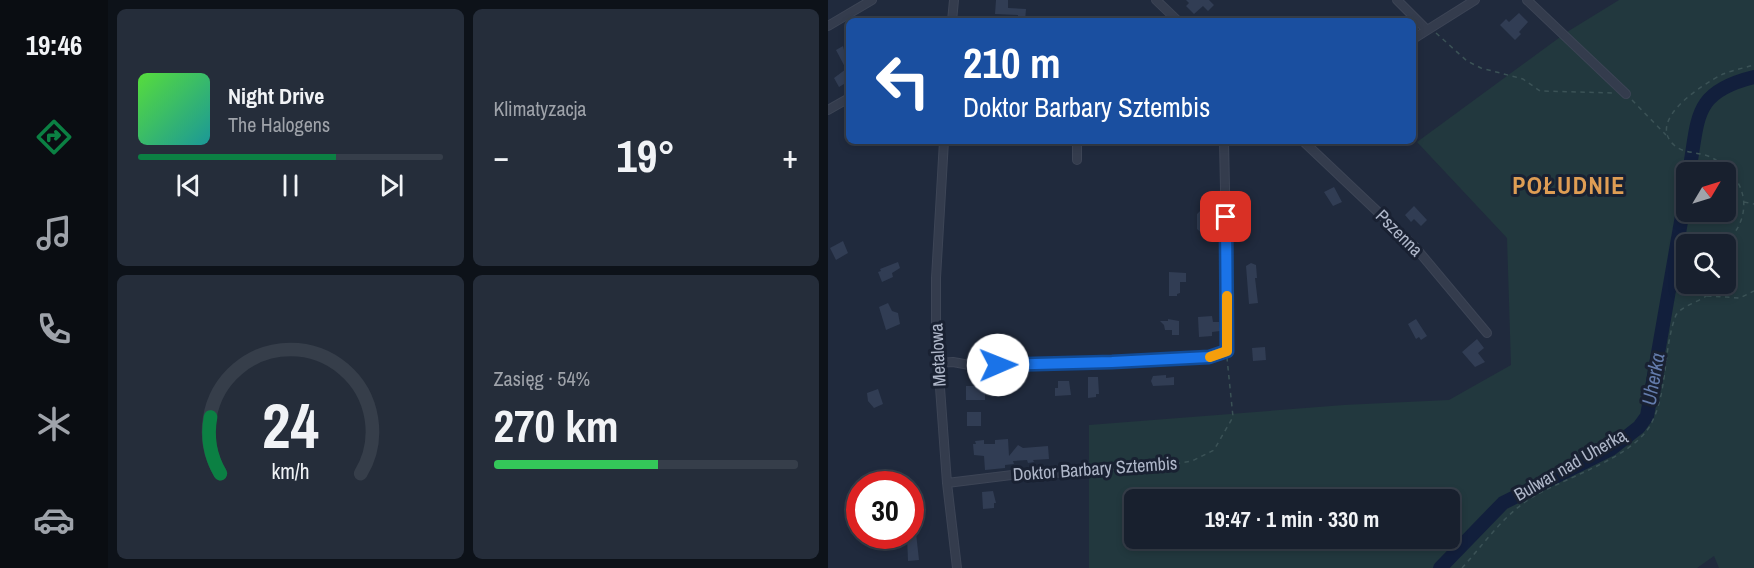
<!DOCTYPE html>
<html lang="pl">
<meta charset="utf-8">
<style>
:root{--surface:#18202e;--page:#252d3a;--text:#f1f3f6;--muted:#9fa3aa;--line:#363e4a;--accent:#0b8043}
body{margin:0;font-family:"Archivo Narrow",sans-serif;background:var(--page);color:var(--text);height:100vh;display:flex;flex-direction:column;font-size:22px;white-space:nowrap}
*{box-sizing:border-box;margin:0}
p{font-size:20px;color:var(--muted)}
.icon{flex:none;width:33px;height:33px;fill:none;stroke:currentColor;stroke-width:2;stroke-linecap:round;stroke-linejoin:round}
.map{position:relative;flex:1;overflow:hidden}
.panel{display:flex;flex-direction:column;gap:9px;padding:9px;background:#0d1219;width:720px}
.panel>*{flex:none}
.hud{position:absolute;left:18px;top:18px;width:570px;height:126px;border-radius:9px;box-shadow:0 3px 9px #0003,0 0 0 2px var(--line);background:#1a4fa0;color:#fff;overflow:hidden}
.needle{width:39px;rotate:52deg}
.tools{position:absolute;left:848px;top:162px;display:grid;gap:12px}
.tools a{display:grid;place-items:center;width:60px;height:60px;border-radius:9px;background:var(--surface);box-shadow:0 3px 9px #0003,0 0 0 2px var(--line);font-size:30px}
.speed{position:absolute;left:18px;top:471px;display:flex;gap:12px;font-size:30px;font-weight:700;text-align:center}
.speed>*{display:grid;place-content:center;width:78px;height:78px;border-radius:50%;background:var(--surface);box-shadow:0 3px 9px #0003,0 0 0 2px var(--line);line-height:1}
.speed .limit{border:9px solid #d22;background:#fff;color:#111}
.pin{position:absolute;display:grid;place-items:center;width:51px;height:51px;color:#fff;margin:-26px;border-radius:12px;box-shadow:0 3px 9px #0006}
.me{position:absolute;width:66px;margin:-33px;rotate:89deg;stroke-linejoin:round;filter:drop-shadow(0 0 4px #0008)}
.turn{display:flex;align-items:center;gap:21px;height:126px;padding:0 18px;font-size:27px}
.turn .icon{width:78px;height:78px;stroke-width:2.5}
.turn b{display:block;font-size:42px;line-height:51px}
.big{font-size:45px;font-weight:700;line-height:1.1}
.panel .widget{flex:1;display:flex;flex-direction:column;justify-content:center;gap:9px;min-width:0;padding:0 21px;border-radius:9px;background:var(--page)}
.panel .dial{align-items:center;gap:0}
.dial svg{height:156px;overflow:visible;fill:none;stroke:var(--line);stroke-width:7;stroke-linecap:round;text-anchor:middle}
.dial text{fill:var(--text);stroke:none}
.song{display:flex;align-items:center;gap:18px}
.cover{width:72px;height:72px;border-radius:9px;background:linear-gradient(135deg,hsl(110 70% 55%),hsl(180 70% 35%))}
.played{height:6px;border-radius:3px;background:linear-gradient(90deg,var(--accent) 65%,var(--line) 65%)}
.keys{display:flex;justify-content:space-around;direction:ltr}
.heat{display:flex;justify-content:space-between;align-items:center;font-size:33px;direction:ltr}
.charge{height:9px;border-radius:4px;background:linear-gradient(90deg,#34c759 54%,var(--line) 0)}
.panel .tiles{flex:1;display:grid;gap:9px;grid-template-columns:repeat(2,1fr)}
.trip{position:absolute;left:296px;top:489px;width:336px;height:60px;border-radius:9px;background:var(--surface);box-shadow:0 3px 9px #0003,0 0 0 2px var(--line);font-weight:700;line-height:60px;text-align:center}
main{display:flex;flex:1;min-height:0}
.tabs{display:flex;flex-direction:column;width:108px;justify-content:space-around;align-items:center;background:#0a0d12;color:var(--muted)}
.tabs .icon{width:42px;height:42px}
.tabs .current{color:var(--accent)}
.tabs b{font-size:27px;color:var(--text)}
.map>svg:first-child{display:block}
.green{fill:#22383e;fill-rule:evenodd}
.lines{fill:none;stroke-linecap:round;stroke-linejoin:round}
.river{stroke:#121f3c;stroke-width:14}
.building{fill:#313d54}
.minor-casing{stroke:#3d4556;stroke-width:10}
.path{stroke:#3b5256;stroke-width:1.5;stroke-dasharray:4.5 4.5;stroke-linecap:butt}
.minor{stroke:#343c4d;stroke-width:8}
.route-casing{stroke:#114b97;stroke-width:15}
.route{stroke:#1a73e8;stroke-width:10}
.slow{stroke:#f59e0b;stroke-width:10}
.labels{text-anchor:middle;stroke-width:6;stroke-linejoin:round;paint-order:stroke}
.street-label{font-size:18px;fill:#afb7c9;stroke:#192132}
.water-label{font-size:20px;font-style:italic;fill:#647cac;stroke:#192132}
.district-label{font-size:24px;font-weight:bold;letter-spacing:1.5px;fill:#df9d54;stroke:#192132}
</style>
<main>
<nav class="tabs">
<b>19:46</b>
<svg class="icon current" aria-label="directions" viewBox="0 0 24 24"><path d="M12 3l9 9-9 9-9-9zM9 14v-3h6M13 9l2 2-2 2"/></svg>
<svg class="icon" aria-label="music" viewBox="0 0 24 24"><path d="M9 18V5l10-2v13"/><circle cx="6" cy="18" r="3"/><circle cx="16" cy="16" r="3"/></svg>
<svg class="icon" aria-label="phone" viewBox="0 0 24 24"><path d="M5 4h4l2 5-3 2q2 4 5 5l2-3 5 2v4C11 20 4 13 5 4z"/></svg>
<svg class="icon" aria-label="climate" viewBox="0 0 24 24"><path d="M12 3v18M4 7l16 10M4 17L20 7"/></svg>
<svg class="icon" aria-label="car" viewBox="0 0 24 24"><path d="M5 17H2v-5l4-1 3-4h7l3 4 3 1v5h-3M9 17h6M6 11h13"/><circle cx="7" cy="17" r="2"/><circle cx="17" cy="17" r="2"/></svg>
</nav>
<section class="panel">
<div class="tiles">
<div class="widget">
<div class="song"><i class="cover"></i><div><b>Night Drive</b><p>The Halogens</p></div></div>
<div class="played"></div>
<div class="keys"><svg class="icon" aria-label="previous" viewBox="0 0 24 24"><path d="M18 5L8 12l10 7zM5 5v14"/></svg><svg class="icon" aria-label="pause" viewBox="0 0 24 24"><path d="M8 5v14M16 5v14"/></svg><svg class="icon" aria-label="next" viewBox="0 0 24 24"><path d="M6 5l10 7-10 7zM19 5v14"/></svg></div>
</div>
<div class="widget"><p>Klimatyzacja</p>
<div class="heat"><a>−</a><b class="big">19°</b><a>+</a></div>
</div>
<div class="widget dial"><svg viewBox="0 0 100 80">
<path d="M14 69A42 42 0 1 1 86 69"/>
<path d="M14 69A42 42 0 0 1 9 40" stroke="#0b8043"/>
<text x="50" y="56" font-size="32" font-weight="700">24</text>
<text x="50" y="72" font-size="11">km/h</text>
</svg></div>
<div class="widget"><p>Zasięg · 54%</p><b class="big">270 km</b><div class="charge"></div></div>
</div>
</section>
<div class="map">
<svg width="926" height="568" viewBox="0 0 926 568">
<rect width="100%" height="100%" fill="#202a3d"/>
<path class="green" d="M791,0H926V568H891L886,556L869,568H261V425L516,405L621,400L683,365L679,238L589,142L739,32ZM858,172H897V212H858ZM858,244H897V284H858ZM306,500H621V538H306Z"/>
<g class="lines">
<path class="river" d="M861,172C871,118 864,92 926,77
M612,568L675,503L783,449L811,427L819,416L858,193"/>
</g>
<path class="building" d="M168,0H180V8L198,9L197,21H190V15L167,14Z
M358,0H381L386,5L380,11L375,6L366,14L358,6L361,3Z
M691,13L700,22L691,32L693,34L687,40L672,25L678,19L681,22Z
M15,46L17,54L21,51V81L11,87L6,78L18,69L8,50Z
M506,187L514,202L505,206L496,192Z
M586,206L599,220L593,226L586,219L583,222L577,215Z
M375,208L380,210V233L376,235L369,229V214Z
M15,241L20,253L8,260L2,248Z
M70,262L72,268L64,273L65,277L54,282L50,272L53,271L52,269Z
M423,263L428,265L429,278H427L430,303L421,304L418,266Z
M341,272L358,273V282H352V293L349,294V296H341Z
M60,303L64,311L70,313L72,324L58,330L51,307Z
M384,316L385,322H391L392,331L384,332V336L371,337L370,317Z
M340,319L351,321V335H344V330H337L336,325L332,321H340Z
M588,319L599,336L593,340L591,337L588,339L580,324Z
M649,339L656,348L650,353L657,362L647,367L634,352Z
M437,347L438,360L425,361L424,348Z
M338,375V378L346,377V385L325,386L323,381L325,376Z
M260,377H270L271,394H268V397L260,398Z
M230,381H241L243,395L227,396V388H230Z
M138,386H157V400H138Z
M50,389L55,404L46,408L40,401L39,393Z
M139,412H153V426H139Z
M180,439L181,456L190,445L195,448L220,446L221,459L205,460L206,462L200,463L199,460L185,461L186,464L177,465V468L157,470L156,456L146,455L145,444H148L147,441L156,440V444H167V440Z
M165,491L168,503H166V508L155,509L154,492Z
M82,524H87L91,560L80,561L79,536H82Z"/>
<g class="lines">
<defs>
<path id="minor" d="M328,0L350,21
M569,0L599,30
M699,0L798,94
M124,21L126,0
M0,26L44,0
M585,39L647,0
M0,110L21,98
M116,141L108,278V333L119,483L129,568
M249,141V160
M475,141L587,247L659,333
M110,363L125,362L147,366L284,362L381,357L399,351L400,332L396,141
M119,483L192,474L250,472"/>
</defs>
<use href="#minor" class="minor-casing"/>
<path class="path" d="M608,33L639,61L653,68L695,79L712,91L787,93
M804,100L838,135
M916,202L926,204
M897,245C902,238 909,231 912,223C924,195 906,167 880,156C869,152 854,153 846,145C818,120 875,84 895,74C905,70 916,68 926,65
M879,296L912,298L926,291
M258,471L334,466L364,461L386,450L405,417L399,358
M634,568C654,546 673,519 697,502C731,478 806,460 824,422C840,390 835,349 848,315C858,301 882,302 887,284"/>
<use href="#minor" class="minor"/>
</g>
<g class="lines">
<defs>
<path id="route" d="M170,365L284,362L381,357L399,351L398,217"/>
</defs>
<use href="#route" class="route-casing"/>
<use href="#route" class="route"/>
<path class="slow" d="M382,357L399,351V296"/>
</g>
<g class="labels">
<g class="street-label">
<text transform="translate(571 233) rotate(45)" y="6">Pszenna</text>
<text transform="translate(110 355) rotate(-93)" y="6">Metalowa</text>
<text transform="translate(742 465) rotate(-30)" y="6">Bulwar nad Uherką</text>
<text transform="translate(267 469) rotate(-4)" y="6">Doktor Barbary Sztembis</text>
</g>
<g class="water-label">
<text transform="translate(825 379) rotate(-80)" y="7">Uherka</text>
</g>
<g class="district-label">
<text x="741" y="194">POŁUDNIE</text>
</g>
</g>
</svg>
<div class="tools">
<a><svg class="needle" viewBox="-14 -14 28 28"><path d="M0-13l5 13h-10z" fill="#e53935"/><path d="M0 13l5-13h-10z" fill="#9fa3aa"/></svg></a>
<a><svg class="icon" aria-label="search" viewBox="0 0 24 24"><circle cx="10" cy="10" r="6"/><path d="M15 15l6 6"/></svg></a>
</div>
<div class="speed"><div class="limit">30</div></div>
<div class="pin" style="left:398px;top:217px;background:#d93025"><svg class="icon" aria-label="arrive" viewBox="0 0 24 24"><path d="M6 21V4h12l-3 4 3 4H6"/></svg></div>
<svg class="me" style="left:170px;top:365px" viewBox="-20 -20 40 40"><circle r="19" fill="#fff"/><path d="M0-13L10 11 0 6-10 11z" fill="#1a73e8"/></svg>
<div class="trip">19:47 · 1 min · 330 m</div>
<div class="hud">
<div class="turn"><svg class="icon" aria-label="left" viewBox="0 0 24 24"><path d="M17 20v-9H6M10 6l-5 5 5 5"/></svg><div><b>210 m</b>Doktor Barbary Sztembis</div></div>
</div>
</div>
</main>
